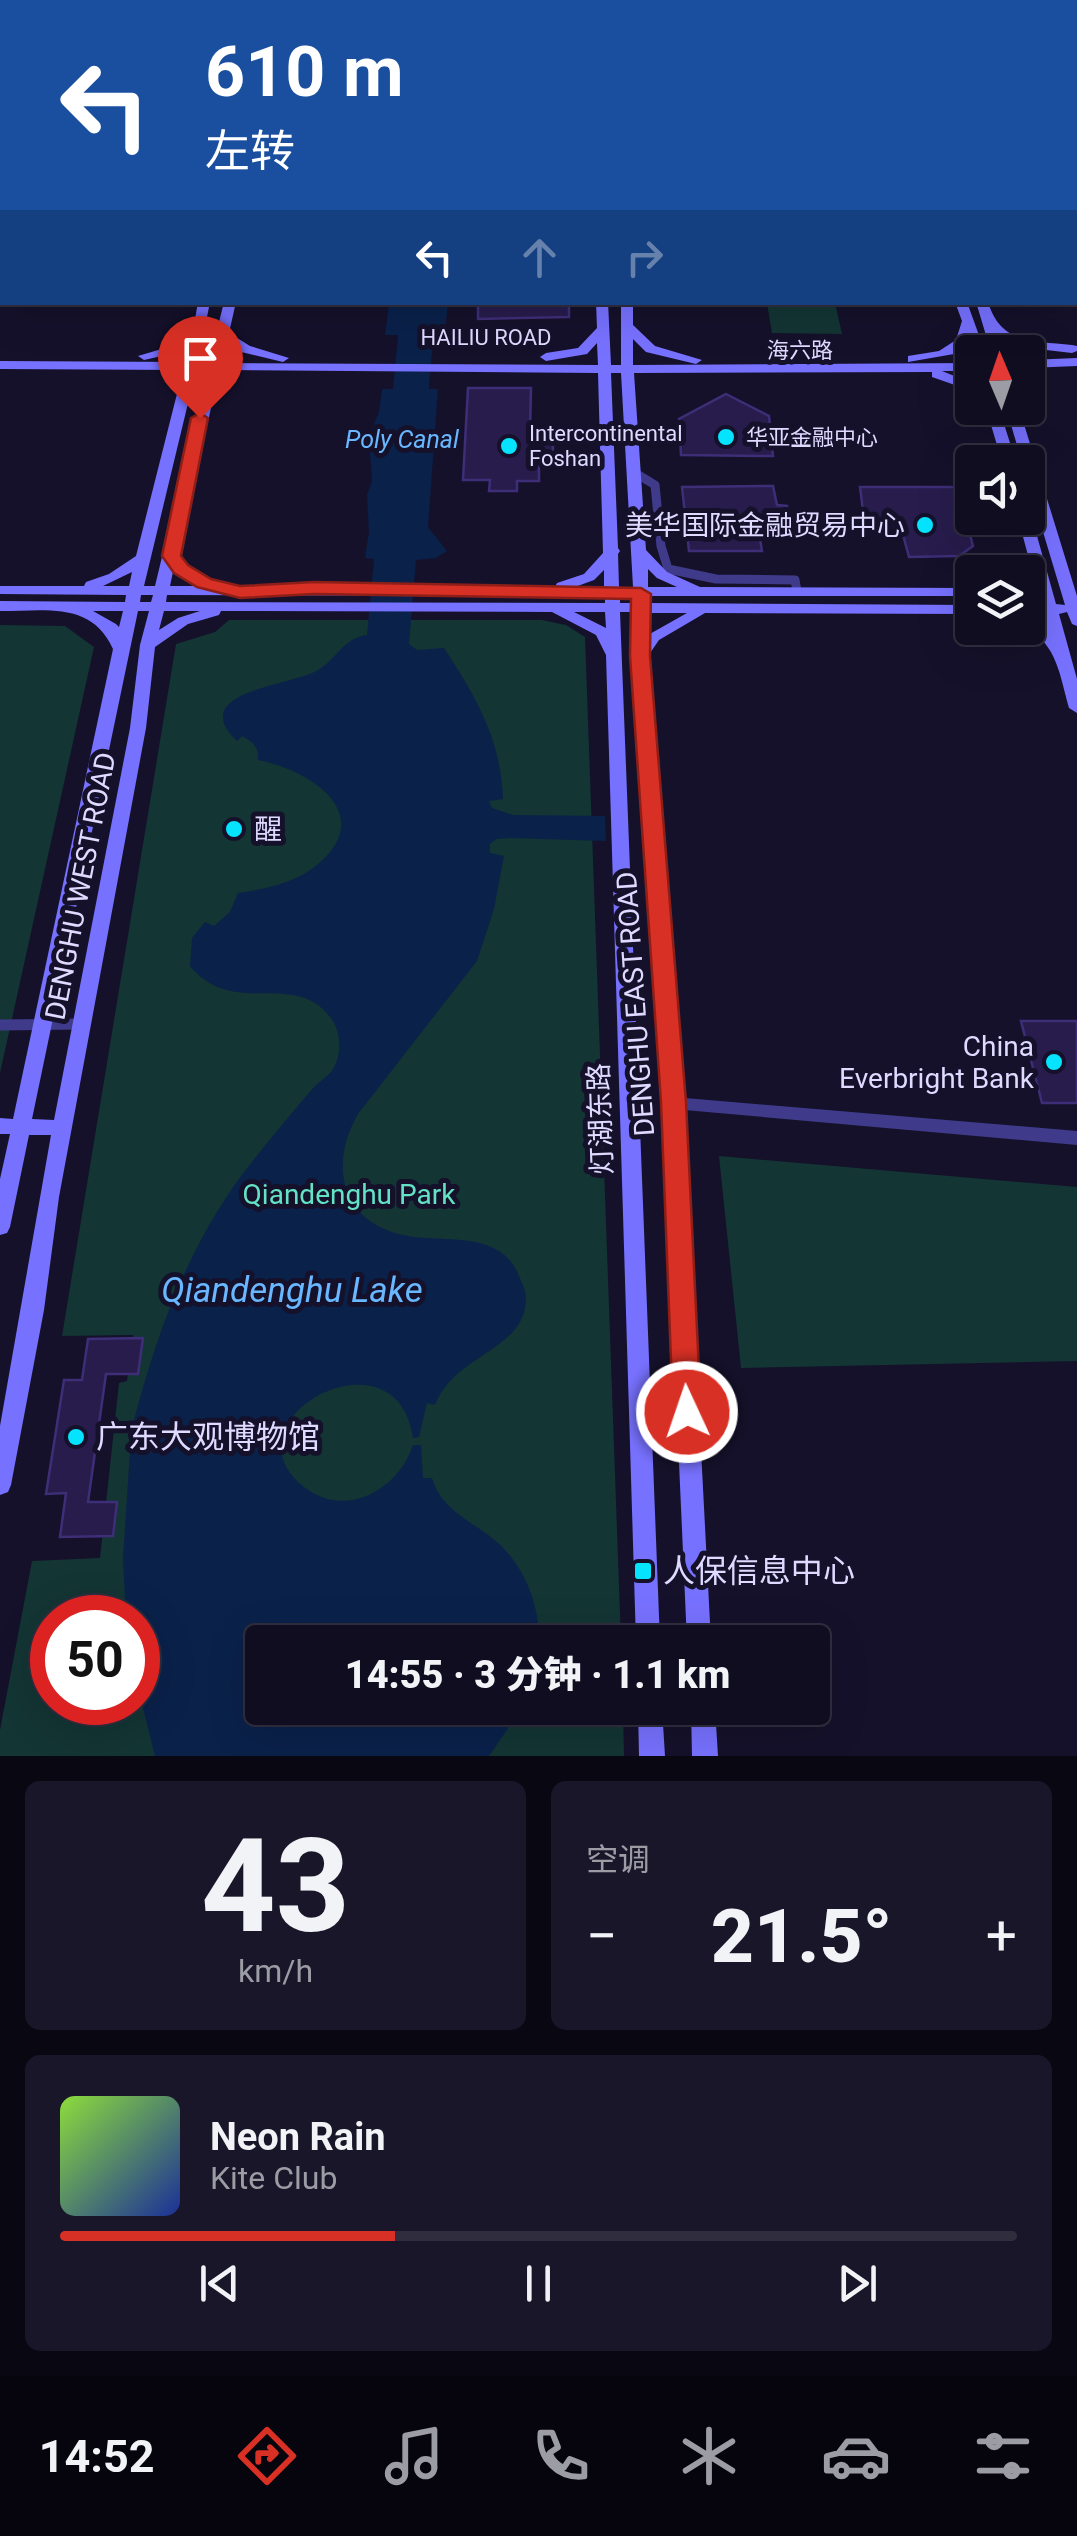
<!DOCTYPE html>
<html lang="zh">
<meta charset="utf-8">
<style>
:root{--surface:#100d20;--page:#191629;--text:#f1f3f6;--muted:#9c9ca5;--line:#302d3e;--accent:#d93025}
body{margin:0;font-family:Roboto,"Noto Sans SC",sans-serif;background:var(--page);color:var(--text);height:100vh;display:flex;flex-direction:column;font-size:38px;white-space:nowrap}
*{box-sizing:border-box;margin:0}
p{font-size:32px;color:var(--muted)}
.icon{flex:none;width:55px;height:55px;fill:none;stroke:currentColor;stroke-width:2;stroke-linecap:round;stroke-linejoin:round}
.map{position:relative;height:1756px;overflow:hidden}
.panel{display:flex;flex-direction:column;gap:25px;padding:25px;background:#090712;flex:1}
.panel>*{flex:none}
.guide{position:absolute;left:0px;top:0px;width:1078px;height:305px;box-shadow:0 10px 40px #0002,0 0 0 2px var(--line);background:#1a4fa0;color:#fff;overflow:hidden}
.needle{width:65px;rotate:358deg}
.controls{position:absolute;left:955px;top:335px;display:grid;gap:20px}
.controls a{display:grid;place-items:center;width:90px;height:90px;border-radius:10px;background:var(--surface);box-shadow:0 10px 40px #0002,0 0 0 2px var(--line);font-size:50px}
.speed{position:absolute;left:30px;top:1595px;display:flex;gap:20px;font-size:50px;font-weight:700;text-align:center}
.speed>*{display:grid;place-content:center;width:130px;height:130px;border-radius:50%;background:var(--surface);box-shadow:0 10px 40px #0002,0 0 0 2px var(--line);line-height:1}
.speed .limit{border:15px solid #d22;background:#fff;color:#111}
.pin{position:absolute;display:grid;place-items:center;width:85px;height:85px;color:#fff;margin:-102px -42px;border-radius:50% 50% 50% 0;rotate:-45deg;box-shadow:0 0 10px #0007}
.pin .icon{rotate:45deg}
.me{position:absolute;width:110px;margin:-55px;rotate:357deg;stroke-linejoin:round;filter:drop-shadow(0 0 8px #0008)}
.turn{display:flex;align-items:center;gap:35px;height:210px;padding:0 40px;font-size:45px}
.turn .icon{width:130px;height:130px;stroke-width:2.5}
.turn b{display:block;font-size:70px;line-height:85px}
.lanes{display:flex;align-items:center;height:95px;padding:0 40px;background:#0003;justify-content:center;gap:50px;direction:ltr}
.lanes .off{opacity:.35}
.big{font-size:75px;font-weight:800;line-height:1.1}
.panel .card{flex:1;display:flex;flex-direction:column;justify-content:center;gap:15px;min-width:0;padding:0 35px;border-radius:15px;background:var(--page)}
.panel .dial{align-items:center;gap:0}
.dial b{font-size:130px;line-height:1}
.song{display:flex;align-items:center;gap:30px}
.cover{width:120px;height:120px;border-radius:15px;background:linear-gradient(135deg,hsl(90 70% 55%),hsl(230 70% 35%))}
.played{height:10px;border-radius:5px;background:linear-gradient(90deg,var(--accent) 35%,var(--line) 35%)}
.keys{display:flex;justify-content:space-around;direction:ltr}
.heat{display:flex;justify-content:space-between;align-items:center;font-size:55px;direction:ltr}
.panel .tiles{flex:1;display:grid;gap:25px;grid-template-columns:1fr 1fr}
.card:last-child{grid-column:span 2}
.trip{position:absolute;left:245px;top:1625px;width:585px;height:100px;border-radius:10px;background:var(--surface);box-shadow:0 10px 40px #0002,0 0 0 2px var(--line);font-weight:800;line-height:100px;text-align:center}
.tab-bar{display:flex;height:160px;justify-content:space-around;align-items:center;background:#06050d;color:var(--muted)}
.tab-bar .icon{width:70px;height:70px}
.tab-bar .selected{color:var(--accent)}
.tab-bar b{font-size:45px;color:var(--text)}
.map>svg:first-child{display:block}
.green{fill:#133534;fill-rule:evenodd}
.water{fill:#0a214a}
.building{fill:#271c4c;stroke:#3e2e78;stroke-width:2.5}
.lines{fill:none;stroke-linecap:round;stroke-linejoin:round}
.minor-far1{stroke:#3f3b8a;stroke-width:9}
.minor{stroke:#3f3b8a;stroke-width:11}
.tertiary{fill:#3f3b8a;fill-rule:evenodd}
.secondary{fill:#7771ff;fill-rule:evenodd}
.route{fill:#d93025;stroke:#8d1f18;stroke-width:2.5}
.poi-dot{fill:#06e3ff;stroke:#15112b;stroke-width:4}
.labels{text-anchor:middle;stroke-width:10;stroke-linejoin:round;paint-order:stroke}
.far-street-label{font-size:22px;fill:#dfdaff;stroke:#15112b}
.far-poi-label{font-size:22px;fill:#dfdaff;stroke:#15112b;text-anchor:start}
.far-water-label{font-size:25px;font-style:italic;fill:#68b7ff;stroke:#15112b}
.poi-label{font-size:28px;fill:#dfdaff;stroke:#15112b;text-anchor:end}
.street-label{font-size:28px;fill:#dfdaff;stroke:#15112b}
.park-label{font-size:28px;fill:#63e2c4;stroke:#15112b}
.near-poi-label{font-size:32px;fill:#dfdaff;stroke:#15112b;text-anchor:start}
.near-water-label{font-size:35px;font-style:italic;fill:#68b7ff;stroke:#15112b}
</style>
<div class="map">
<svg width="1077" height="1756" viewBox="0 0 1077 1756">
<rect width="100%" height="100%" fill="#15112b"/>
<path class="green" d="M767,303H835L842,334L772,333Z
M229,620H542L566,625L585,637L621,1642H262V1708H623L624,1756H0V1730L32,1561L100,1558L119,1383L127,1381L133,1335L62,1336L176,644L215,632ZM52,1618H138V1702H52Z
M0,625L65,626L94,647L0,1073Z
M719,1156L1077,1187V1361L741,1368Z"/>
<path class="water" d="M389,303H448L444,342H433L429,383V389H438L428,527L447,551L436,558L416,560L409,644L417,650L444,648C476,697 501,739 503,799L489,801L492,808L513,815L605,816L606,841L510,838L496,839L490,844V853L504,856L494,909L477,961L358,1114C329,1164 340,1221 403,1235C443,1244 500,1228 519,1276C522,1283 526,1291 526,1298C526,1351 455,1353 435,1405L427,1403L419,1437L413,1438C397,1323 219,1420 304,1487C346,1520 399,1489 413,1445H421L423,1478H432C441,1509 468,1519 492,1538C523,1562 540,1604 539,1642H262V1708H522L489,1756H155L138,1688V1618H126L123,1559L130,1451L153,1449L154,1430L132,1428C157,1330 191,1237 255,1158C274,1134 294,1110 314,1087C320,1081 332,1074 335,1065C342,1052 340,1033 333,1021C297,967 234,1020 190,966L192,938L205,922L214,926L230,912L238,893C263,889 292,884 313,868C380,817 314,771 258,760C259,747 253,742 242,736L237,741C185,691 292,686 318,670C337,659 343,638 367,635L374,559L365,558L369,532L367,495L372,481L369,437L379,412L382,389H393L398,335H385Z"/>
<path class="building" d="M478,302H569V317L478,319Z
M468,388H531L530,430H553V462H539V481H517V491H489L490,480H463Z
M726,394L769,416L773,456L681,455L679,419Z
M773,486L777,505L787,506L790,527H758L762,551H689L682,487Z
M860,487H957L973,546L959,556L909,557L902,531L864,519Z
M1021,1021H1077V1103H1042Z
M143,1338L138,1374H106L88,1502H117L113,1536L60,1537L66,1493L46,1494L64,1380H82L88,1339Z"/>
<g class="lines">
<path class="minor-far1" d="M637,474L655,485L661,546L668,569L716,579L795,580L797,591"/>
<path class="minor" d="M0,1025L82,1024"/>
<path class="tertiary" d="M609,0H878L879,1L609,2Z
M0,213H2V219H0Z
M1075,235H1077V241H1075Z
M673,1097L1077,1131V1145L673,1109L667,1108L665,1103L667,1098Z"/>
<path class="secondary" d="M588,0H598V2H588Z
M607,0H617L618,2H608Z
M881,0H891V2H881Z
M0,71H2V77H0Z
M1075,78H1077V84H1075Z
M198,302H210L198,362H209L224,302H236L229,333L250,346L289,358L283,362L241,352L227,342L222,363L598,365L597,343L587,354L546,361L540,357L546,353L578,348L597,328L596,302H608L611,365H621V302H633V325L655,346L702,360L696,364L646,352L633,339V365L972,363V371H942L972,383V391L932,377V372L634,373L646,550L667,572L700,587L972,588V596H648V603L972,605V614L705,613L659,640L648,656L683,1103L711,1642H687L663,1103L632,657L633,612H620L660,1642H636L606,655L596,635L552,612L221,611L219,615L188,624L155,647L146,728L59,1197L44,1310L11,1485L8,1492L0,1495V1426L51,1135H29L10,1227L7,1233L0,1235V1179L10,1134H0V1118L13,1119L113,649C92,601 45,611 0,611V601L125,602L126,595L0,594V586H84L86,582L109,574L136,556L183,370L0,369V361L185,362L191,345L184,351L144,360L138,356L175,345L193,331ZM196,370H207L155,586H144ZM220,370L598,373L603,553L584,574L557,583L555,587L223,586L198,575L177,553ZM611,373H621L633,587H619L618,554L620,551L618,548ZM174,567L188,581L201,586H170ZM648,569L657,578L677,587H648ZM604,570V587H575L594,580ZM132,572L129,586H103ZM141,595H153L151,602H140ZM167,595L605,596V603L166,602ZM620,596H633V603H620ZM93,611H123L119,627L116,624ZM138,611H149L140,645L130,728L54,1120L32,1119ZM164,611H200L178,618L159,630ZM574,612H605L606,628ZM648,613H687L648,635Z
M955,302H967L985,352H973L968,340L954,354L908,362V356L939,351L956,340L962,321Z
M976,302H988C1001,345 1034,341 1072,345L1077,346V351L1072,353L1012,346L999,338L1003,352H991Z
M1077,358V366L1028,368V360Z
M986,408H999L1016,462H1002Z
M1006,408H1019L1077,596V626L1072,624L1067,612L1059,614L1077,679V713L1069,708C1060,676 1057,645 1027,628L1028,617L1047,626L1044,614L1028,613V605L1041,604L1018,518H1028V514L1032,518L1056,604L1065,605L1028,482V462H1022Z
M638,1708H662L665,1756H639Z
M691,1708H715L718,1756H692Z"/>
</g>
<path class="route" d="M200,413L208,418L181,556L188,565L211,579L240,586L314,582L641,588L651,594L650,656L686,1102L701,1412L697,1421L687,1424L677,1421L673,1412L661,1102L630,656L631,599L314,594L240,598L197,587L174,573L162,556L191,418Z"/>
<g class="poi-dot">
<circle cx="726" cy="437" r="10"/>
<circle cx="509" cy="446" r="10"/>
<circle cx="925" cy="525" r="10"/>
<circle cx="234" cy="829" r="10"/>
<circle cx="1054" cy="1062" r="10"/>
<circle cx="76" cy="1437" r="10"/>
<rect x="633" y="1561" width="20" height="20" rx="5"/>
</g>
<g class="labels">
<g class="far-street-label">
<text x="486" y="345">HAILIU ROAD</text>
<text x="800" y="358">海六路</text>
</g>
<g class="far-poi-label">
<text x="529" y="441">Intercontinental<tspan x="529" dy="25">Foshan</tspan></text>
<text x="746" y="445">华亚金融中心</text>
</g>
<g class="far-water-label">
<text x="402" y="448">Poly Canal</text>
</g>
<g class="poi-label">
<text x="905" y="535">美华国际金融贸易中心</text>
<text x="254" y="839" text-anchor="start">醒</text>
<text x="1034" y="1056">China<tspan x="1034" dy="32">Everbright Bank</tspan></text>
</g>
<g class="street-label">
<text transform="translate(80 886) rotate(-79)" y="10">DENGHU WEST ROAD</text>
<text transform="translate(635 1004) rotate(-94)" y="10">DENGHU EAST ROAD</text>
<text transform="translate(600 1119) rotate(-92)" y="10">灯湖东路</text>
</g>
<g class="park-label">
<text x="349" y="1204">Qiandenghu Park</text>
</g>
<g class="near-poi-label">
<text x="96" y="1448">广东大观博物馆</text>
<text x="663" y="1582">人保信息中心</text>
</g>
<g class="near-water-label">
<text x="292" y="1302">Qiandenghu Lake</text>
</g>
</g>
</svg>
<div class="controls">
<a><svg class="needle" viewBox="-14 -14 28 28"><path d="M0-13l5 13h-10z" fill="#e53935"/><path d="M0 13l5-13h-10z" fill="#9c9ca5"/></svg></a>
<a><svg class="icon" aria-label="sound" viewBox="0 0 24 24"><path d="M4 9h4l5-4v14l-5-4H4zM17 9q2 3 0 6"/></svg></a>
<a><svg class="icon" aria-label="layers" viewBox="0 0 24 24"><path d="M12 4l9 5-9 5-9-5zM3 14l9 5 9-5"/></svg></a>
</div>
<div class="speed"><div class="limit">50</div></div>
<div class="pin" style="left:200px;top:418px;background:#d93025"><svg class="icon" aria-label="arrive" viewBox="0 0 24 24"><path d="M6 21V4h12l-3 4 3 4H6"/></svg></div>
<svg class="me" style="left:687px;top:1412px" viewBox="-20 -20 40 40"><circle r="17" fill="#d93025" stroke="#fff" stroke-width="3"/><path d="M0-11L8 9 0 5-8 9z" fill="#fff"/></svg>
<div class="trip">14:55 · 3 分钟 · 1.1 km</div>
<div class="guide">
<div class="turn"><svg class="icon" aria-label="left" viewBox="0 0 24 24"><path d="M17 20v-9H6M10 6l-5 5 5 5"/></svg><div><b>610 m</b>左转</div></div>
<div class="lanes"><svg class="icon" aria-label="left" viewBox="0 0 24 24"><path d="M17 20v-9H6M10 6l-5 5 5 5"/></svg><svg class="icon off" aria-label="ahead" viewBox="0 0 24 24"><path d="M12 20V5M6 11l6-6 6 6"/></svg><svg class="icon off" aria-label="right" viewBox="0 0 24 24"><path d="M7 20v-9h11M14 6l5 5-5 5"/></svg></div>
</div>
</div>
<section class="panel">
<div class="tiles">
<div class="card dial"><b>43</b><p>km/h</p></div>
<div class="card"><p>空调</p>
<div class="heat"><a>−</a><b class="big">21.5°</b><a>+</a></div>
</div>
<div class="card">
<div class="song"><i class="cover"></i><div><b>Neon Rain</b><p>Kite Club</p></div></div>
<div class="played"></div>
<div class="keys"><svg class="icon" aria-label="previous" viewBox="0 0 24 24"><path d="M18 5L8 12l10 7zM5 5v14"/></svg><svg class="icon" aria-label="pause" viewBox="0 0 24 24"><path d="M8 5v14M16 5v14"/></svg><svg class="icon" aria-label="next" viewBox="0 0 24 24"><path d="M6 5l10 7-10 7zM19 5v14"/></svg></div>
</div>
</div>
</section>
<nav class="tab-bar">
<b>14:52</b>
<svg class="icon selected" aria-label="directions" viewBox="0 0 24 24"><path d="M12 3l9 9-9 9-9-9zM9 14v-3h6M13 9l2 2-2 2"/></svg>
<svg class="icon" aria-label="music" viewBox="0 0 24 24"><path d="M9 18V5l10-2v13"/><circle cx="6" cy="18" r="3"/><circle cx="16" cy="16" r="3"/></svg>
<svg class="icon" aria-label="phone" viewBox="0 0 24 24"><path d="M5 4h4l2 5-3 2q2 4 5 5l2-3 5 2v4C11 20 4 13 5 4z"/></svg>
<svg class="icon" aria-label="climate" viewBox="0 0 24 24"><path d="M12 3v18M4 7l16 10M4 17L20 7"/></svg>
<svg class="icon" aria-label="car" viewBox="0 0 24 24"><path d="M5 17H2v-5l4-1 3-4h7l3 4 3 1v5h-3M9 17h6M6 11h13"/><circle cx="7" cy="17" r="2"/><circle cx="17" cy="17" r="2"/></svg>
<svg class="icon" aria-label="filters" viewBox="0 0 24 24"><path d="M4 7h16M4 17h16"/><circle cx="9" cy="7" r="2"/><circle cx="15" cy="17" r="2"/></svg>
</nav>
